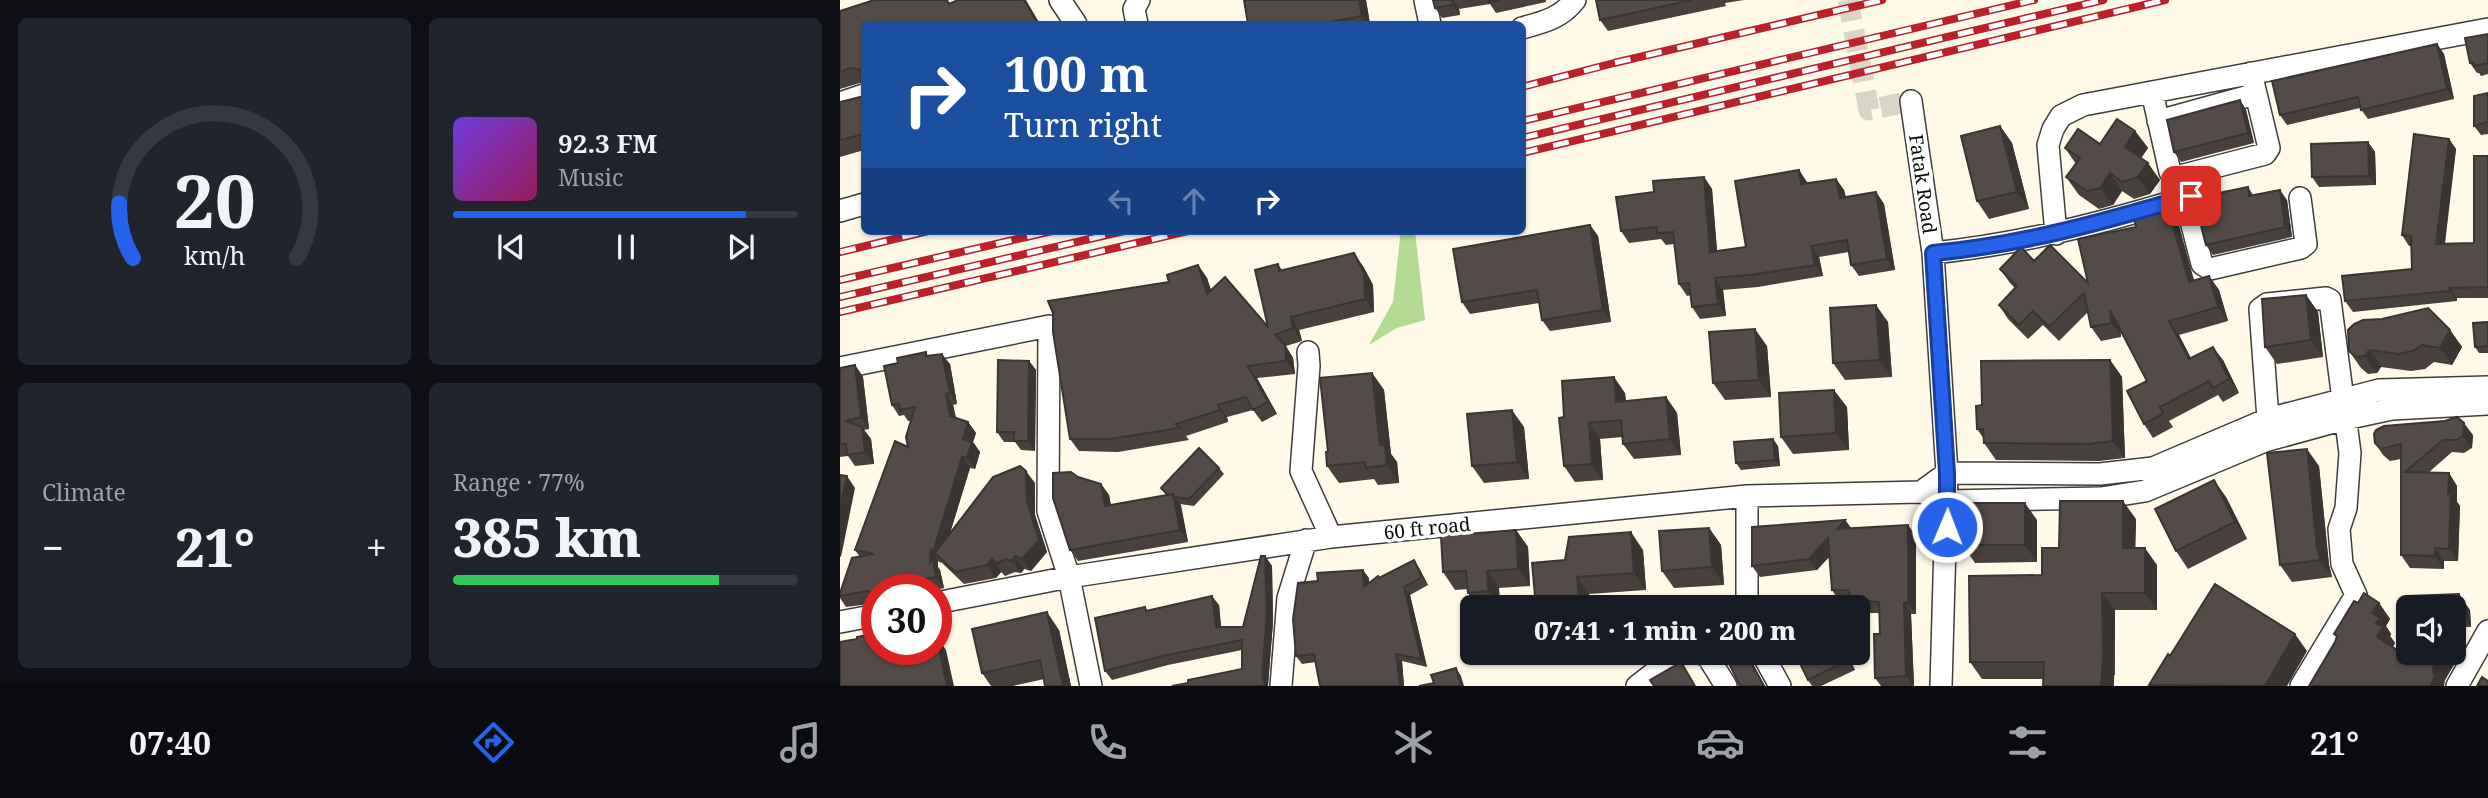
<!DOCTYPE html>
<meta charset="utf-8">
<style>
:root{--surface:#171b24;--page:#20242c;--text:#f1f3f6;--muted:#9ea1a6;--line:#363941;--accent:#2563eb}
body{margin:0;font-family:"Noto Serif",serif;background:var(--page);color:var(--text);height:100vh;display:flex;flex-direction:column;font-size:26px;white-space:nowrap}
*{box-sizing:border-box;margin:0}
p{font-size:23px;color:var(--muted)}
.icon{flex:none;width:38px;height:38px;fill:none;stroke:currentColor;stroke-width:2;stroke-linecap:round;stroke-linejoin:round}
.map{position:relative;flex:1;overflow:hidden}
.side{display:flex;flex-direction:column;gap:18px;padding:18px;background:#0d0f14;width:840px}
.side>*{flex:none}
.guide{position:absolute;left:21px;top:21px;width:665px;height:214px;border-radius:10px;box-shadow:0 2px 5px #0004;background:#1a4fa0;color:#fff;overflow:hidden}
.tools{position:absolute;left:1556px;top:595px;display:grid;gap:14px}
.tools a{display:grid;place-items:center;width:70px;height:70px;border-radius:10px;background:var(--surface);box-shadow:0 2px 5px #0004;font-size:35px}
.speed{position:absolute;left:21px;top:574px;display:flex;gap:14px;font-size:35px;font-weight:700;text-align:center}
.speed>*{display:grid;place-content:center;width:91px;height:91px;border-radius:50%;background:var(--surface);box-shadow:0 2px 5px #0004;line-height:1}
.speed .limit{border:10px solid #d22;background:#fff;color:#111}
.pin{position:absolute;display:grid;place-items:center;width:60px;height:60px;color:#fff;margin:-30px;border-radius:14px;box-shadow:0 4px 10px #0006}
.me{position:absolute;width:77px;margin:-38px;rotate:1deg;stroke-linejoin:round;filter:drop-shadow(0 0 5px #0008)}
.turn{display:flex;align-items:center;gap:24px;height:147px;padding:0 28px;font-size:32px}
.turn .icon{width:91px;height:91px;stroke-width:2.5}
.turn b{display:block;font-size:49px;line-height:60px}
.lanes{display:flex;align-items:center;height:66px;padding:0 28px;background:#0003;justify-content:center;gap:35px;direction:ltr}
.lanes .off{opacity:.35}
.big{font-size:52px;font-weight:800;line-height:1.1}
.side .widget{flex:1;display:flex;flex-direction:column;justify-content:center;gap:10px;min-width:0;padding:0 24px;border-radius:10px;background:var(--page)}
.side .dial{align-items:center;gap:0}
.dial svg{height:182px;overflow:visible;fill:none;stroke:var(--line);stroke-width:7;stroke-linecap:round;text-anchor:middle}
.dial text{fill:var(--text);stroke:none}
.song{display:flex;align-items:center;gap:21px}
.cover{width:84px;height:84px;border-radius:10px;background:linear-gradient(135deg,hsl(260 70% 55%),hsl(330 70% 35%))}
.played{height:7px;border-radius:4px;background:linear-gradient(90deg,var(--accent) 85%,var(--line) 85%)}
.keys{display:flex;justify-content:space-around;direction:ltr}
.heat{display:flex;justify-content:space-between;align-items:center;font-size:38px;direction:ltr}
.charge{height:10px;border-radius:5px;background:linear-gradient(90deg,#34c759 77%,var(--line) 0)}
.side .tiles{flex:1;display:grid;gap:18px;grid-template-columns:repeat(2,1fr)}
.trip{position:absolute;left:620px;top:595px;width:410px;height:70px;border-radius:10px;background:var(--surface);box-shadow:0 2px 5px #0004;font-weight:800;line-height:70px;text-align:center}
.tab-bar{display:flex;height:112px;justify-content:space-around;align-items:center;background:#090b0e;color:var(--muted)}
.tab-bar .icon{width:49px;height:49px}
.tab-bar .on{color:var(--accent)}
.tab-bar b{font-size:32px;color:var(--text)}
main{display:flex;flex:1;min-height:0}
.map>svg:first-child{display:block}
.forest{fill:#b3da91}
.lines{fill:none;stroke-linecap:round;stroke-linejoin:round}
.minor-tunnel{stroke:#dad6c7;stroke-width:21;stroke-dasharray:21 10;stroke-linecap:butt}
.minor-casing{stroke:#3d3d3d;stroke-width:24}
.minor{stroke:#fff;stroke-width:21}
.rail-casing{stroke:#bb212b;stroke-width:8}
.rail{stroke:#fff;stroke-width:5;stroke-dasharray:16;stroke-linecap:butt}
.wall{fill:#47403d}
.shaded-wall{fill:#3a3432}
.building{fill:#534b47;stroke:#3a3432;stroke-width:2}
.route-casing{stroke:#184099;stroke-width:18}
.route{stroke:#2563eb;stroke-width:12}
.labels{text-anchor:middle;stroke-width:7;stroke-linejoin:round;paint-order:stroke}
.street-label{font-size:19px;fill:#0a0a0a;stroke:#fff}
</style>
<main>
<section class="side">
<div class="tiles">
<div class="widget dial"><svg viewBox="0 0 100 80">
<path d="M14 69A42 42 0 1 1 86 69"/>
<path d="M14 69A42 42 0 0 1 8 45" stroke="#2563eb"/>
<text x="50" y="56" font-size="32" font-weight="700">20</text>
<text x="50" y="72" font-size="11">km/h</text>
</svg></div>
<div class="widget">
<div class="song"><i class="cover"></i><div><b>92.3 FM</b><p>Music</p></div></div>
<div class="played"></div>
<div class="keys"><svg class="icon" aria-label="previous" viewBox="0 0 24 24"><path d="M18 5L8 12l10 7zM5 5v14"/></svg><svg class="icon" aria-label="pause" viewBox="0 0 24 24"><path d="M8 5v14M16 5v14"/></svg><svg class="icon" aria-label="next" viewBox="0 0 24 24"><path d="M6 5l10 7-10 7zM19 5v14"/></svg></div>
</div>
<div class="widget"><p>Climate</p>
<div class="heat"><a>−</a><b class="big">21°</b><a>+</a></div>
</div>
<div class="widget"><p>Range · 77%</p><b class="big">385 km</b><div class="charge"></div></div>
</div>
</section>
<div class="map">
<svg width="1648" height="686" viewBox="0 0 1648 686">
<rect width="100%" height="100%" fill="#fffae8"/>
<path class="forest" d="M559,231H575L585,320L557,328L529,345L553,302L560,238Z"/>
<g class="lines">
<path class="minor-tunnel" d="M1008,0L1029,110L1071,101"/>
<defs>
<path id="minor" d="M220,0L236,24
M585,0L590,24
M297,24L294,9L299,0
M682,28C704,22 721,18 735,0
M1312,92L1330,172L1336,177L1425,154L1429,148L1411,73
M1071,101L1093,253L1107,473L1101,686
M0,103L24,95
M1318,121L1416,94
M1345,198L1362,264L1370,269L1461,248L1466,244L1460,198
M0,211L24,204
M1216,234L1208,145L1213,129L1221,116L1243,105L1648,29
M1093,253C1182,244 1266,222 1351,196
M468,352L469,366L461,471L491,537
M0,368L209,326L208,511L229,577L251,686
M1428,419L1420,309L1427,304L1486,298L1490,300L1510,453L1506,508L1499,529L1502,564L1516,595L1461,686
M1081,492L1107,473L1260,474L1313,468L1428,419L1539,390L1648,387
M96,603L229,577L491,537L907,496L1081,492L1108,501L1261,498L1305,491L1425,441L1505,419L1552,409L1648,404
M907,607V496
M0,622L37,615
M861,653L868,657L886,686
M922,653L940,686
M441,686L448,598L466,540
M797,686L840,653
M1617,686L1648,631"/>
</defs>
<use href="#minor" class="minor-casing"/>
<use href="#minor" class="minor"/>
<defs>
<path id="rail" d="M682,87L774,63L1042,0
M682,121L1194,0
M682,138L1263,0
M682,153L1325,0
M0,252L88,231
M0,280L212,231
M0,297L284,231
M0,312L348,231"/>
</defs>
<use href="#rail" class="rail-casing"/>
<use href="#rail" class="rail"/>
</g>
<path class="wall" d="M186,0L24,24V83H20L0,89V11L112,3Z
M526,0L530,24H408Z
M593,0H706V2L656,13L650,4L619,9L620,15L602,18L595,8Z
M756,0H904L885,3L886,6L768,31L760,20Z
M1648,34V74L1641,76L1639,73H1637L1630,63Z
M1597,44L1604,54L1614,99L1528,119L1520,108L1447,125L1440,115Z
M1648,93V134L1641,135L1634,126Z
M24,96V150L0,157V102Z
M1400,100L1406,110L1414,143L1341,162L1334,152Z
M1160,126L1172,143L1189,209L1149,219L1137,201Z
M1295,131L1308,148L1301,158L1320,180L1310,194L1294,199L1282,191L1273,205L1259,209L1239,195L1226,177L1236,164L1225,148L1260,144Z
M1609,139L1616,149L1605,244L1634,243L1648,156V298H1617V301L1513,312L1505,301L1572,269L1571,246H1569L1562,235Z
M1528,142L1535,152L1536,185L1479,187L1472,177Z
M959,170L967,183L996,179L1004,190L1006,197L1036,192L1044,204L1055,270L1019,276L1011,265L1009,252L979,257L983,276L918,287L883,290L886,316L860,319L852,307L851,295L847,296L839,284L834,244L826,245L821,239L789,243L781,231L814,192L864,177L872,189L877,251L906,247Z
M1408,187L1413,195L1447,200L1452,237L1373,255L1366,245Z
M1326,201L1336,215L1354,280L1369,276L1379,290L1388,321L1339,335L1351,358L1383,360L1399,393L1383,402L1378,395L1329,421L1333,427L1313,438L1304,424L1307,381L1280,329L1281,337L1261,341L1251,327L1248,312L1219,341L1203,325L1188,339L1168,319L1159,305L1175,288L1170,283L1160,269L1194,261L1248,283L1296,227Z
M750,225L758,236L771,322L710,331L702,320L699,303L630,314L622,302Z
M438,264L442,270L523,266L533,285L534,312L459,330L462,341L446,346L453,358L455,374L417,378L437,414L422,422L413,410L387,417L388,422L346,436L349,440L278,452L239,451L230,439L329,282L358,265L367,278L371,290L428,327Z
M1466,295L1478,312L1483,357L1437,364L1425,347Z
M1048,322L1052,377L1005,380L993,363Z
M1648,322V353H1639L1635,347Z
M1610,330L1622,347L1612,365L1594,362L1585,369L1571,371L1541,367L1537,373L1528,374L1521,368L1509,351Z
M927,346L931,397L885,400L873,383Z
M86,352L88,356L110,364L117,404L113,405L116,418L128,422L136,433L133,442L140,452L135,469L130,468L110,533L195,483V515L207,552L191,571L184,569L181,573L175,572L165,576L161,572L156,578L124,584L101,562V563L98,561V567L100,570L104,588L96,590H37V603L6,607L0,598V593L20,557L15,550L68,447L71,421H68L64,415L59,416L52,405L58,363Z
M1270,360L1282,377L1285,458L1259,461L1156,460L1144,443V439L1137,429L1142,405Z
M189,361L196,370L195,451L181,450L175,442H164L157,432Z
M15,365L23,377L29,429L24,430L31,439L34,464L15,466L8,456L0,457V368Z
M532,373L544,390L551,454L557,462L559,483L538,485L534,479L499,483L487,466L488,452Z
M785,393L786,401L826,397L837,413L841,455L794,459L783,444L782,437L760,439L763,480L735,482L724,466V417Z
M1007,407L1009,450L953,454L941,437Z
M684,427L689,479L644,483L632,466Z
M1633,435L1632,448L1624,453L1612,452L1588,473H1609L1617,486V502L1620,506L1618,561H1604V569L1570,568L1561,555V459L1550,461L1543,455L1535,443Z
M938,446L940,466L901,470L896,463Z
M1479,466L1489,565L1492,577L1452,582L1440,565Z
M379,468L384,474L354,506L340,504L348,542L238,561L230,550L238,477L261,484L269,495L271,505L326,495L321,488Z
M1386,497L1407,539L1348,569L1336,551Z
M1296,519L1295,548L1317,565V610H1275V675L1203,679H1142L1130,662L1202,575L1219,548Z
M1005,520L1011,528L1068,525L1076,537V614H1071L1074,686H1041L1035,678L1040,634L1039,613H1019L1017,607H1015L1011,601H999L992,590L990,556L977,570L920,577L912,566Z
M1197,520V562L1135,563L1123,545Z
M869,528L881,545L884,585L834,588L822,571Z
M676,530L688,547L690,586L659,588L660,607H638L628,593V589L615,590L603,572Z
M803,550L806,590L749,594L750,607H696L725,560Z
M425,556L432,566L433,622L428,685L348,683L402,669V650L328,665L272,680L265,671L305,607L308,611L379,605L381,627H403Z
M579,568L588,585L570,595L587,667L562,661L564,686H480L476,662L462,664L456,656L529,578V583L539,578Z
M1518,603H1539L1550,619L1546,626L1551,634L1550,636L1555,643L1553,647L1573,660L1614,653V607L1630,610L1631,627H1619L1620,654L1605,680L1495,642L1497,638L1494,634Z
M219,630L231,686H205L204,679L173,686H151L142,673Z
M709,653H725V654L710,655Z
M955,653H1007L1015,670L981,686H972L968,680Z"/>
<path class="shaded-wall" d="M184,0H186L200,24H198Z
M519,0H526L530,24H528L522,16Z
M613,0L619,9L620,15L613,5Z
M1597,44L1604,54L1614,99L1607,89Z
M1400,100L1406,110L1414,143L1408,133Z
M1160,126L1172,143L1189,209L1177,192Z
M1295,131L1308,148L1297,164L1285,147Z
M1609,139L1616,149L1603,254L1596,244Z
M1528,142L1535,152L1536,185L1529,176Z
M1308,163L1320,180L1310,194L1298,177Z
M959,170L967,182L969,196L961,184Z
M1270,173L1282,191L1273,205L1260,188Z
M864,177L872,189L878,263L870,252Z
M996,179L1004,190L1008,210L1000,198Z
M1440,190L1447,200L1452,237L1445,227Z
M1036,192L1044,204L1055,270L1047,259Z
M1326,201L1336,215L1358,296L1349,282Z
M750,225L758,236L771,322L763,310Z
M971,246L979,257L983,276L975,265Z
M514,253L523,266L533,285L534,312L525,299Z
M358,265L367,278L376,306L367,294Z
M1369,276L1379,290L1388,321L1378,307Z
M875,278L883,290L886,316L878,304Z
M1609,288L1617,298V301L1610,291Z
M1466,295L1478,312L1483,357L1471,340Z
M1036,305L1048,322L1052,377L1040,360Z
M1270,310L1280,324L1281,337L1271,323Z
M451,317L459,330L462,341L453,328Z
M1329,321L1339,335L1358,373L1349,359Z
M915,329L927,346L931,397L919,380Z
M1610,330L1622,347L1612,365L1600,348Z
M445,345L453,358L455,374L446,361Z
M1373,347L1383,360L1399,393L1389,379Z
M1529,350L1541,367L1537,373L1525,356Z
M102,354L110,364L117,404L110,393Z
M1270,360L1282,377L1285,458L1273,441Z
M189,361L196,370L195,451L188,441Z
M15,365L23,377L29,429L21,417Z
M408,366L417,378L437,414L428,402Z
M532,373L544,390L551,454L557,462L559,483L547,465L540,445Z
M774,377L785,393L787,418L776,402Z
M994,390L1007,407L1009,450L996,433Z
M106,394L113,405L118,427L110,416Z
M826,397L837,413L841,455L830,439Z
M378,405L387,417L388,422L380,410Z
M672,410L684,427L689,479L677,462Z
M128,422L136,433L133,442L140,452L135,469L127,458L123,439Z
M749,423L760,439L763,480L752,464Z
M1624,423L1633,435L1632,448L1623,436Z
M22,427L31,439L34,464L25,452Z
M933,439L938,446L940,466L935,460Z
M1467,449L1479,466L1489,565L1492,577L1480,560L1477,548Z
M122,457L130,468L102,559L95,553L101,563L93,552Z
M186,471L195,483V515L207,552L191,571L182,559L187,502Z
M1609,473L1617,486V502L1620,506L1618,561L1609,549Z
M7,476L15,488L1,557L0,556V510Z
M1374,480L1386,497L1407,539L1395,522Z
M261,484L269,495L273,517L265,506Z
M333,494L341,505L348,542L340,530Z
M1283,501L1296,519L1295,565L1283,548Z
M1185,503L1197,520V562L1185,545Z
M1005,520L1013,531L997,529Z
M1068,525L1076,537V614L1068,603Z
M869,528L881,545L884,585L872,567Z
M676,530L688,547L690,586L678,569Z
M791,532L803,550L806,590L794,573Z
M988,538L996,549L977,570L969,559Z
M1305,548L1317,565V610L1305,593Z
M1595,548L1604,561V569L1595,556Z
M91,550L98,561V567L100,570L104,588L96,577L90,563Z
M175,556L184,569L181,573L172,561Z
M425,556L432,566L433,622L428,686H426L422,676Z
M152,559L161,572L156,578L147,565Z
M574,560L579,568L588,585L582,577Z
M523,570L529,578L530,595L524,587Z
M647,571L659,588L660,607L648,591Z
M737,577L749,594L750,607H740Z
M564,587L570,595L587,667L581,659Z
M1262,593L1275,610L1274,686H1261Z
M1619,594L1630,610L1631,627L1620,610Z
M372,596L379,605L382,637L376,627Z
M1064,603L1071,614L1074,686L1066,676Z
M1539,603L1550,619L1546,626L1551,634L1550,636L1555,643L1548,653L1537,637L1536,623L1532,613Z
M207,612L219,630L231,686H223Z
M1614,620L1619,627L1620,654L1605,680L1604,686H1590L1594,664L1600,653H1614Z
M1455,634L1467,651L1447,686H1425Z
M96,635L106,650L114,686H107Z
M906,653H909L910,659L925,686H924Z
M1005,653H1007L1015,670L1008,660Z
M556,654L562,661L564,686H560Z
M616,668L621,676L624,686H621Z"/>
<path class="building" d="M34,0H107L109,4L118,0H184L198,24H24V69L21,70L10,68L0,72V11Z
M404,0H519L522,16L479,24H408Z
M593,0H612L613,5L595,8Z
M648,0H660L649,3Z
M756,0H852L760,20Z
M1648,34V63L1634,66V63H1630L1625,38Z
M1597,44L1607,89L1521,110L1518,97L1440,115L1432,81Z
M1648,93V122L1634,126V96Z
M24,96V134L0,140V102Z
M1400,100L1408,133L1334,152L1327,120Z
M1277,119L1295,131L1285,147L1308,163L1298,177L1282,182L1270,173L1260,188L1247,191L1226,177L1240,158L1225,148L1238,129L1260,144Z
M1160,126L1177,192L1137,201L1121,136Z
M1574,134L1609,139L1596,244L1634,243V156H1648V287L1609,288L1610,291L1505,301L1502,276L1572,269L1571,236L1562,235Z
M1528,142L1529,176L1472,177L1471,144Z
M959,170L961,184L996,179L1000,198L1036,192L1047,259L1011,265L1007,240L971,246L975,265L910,275L875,278L878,304L852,307L849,283L839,284L833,232L817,233V227L781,231L776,197L814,192L813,181L864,177L870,252L906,247L895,181Z
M1408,187L1409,196L1440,190L1445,227L1366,245L1354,198Z
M1326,201L1349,282L1369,276L1378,307L1329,321L1349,359L1373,347L1389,379L1373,388L1369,381L1320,407L1323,414L1304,424L1287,391L1307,381L1270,310L1271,323L1251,327L1244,293L1209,327L1193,311L1179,325L1159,305L1177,286L1160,269L1181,247L1194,261L1210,245L1248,283L1238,239L1296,227L1292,210Z
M750,225L763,310L702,320L697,290L622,302L613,249Z
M514,253L524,273L525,299L451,317L453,328L435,335L445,345L446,361L408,366L428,402L413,410L406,397L378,405L380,410L336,424L340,428L269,439H230L213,332V313L208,301L329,282L327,275L358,265L367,294L385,277L428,327L415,270L438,264L439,271Z
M1466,295L1471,340L1425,347L1422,299Z
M1036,305L1040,360L993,363L990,308Z
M1588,308L1610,330L1600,348L1582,345L1573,351L1559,354L1529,350L1525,356L1516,357L1509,351L1508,330L1514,324L1523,320L1542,319Z
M1648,322V346L1635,347L1633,323Z
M915,329L919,380L873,383L869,332Z
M86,352V356L102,354L110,393L106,394L110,416L128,422L123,439L132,442L127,458L122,457L93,552L91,550L90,563L93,559L96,577L85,579L78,585L51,590H37V595L28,591L0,596V593L12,558L34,554L15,550L55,441L68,447L66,437L75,407L60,410L59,403L52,405L44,366L58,363L57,358Z
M158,360L189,361L188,441H174V432H157Z
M1270,360L1273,441L1247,444L1144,443L1143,429H1137L1136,406L1142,405L1141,361Z
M15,365L21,417L6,421L22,427L25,452L7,455L6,444H0V368Z
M532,373L540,445H545L547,465L526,468L525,462L487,466L486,452H488L480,378Z
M774,377L776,402L826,397L830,439L783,444L781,420L749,423L752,464L724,466L719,418L724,417L722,381Z
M994,390L996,433L941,437L939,393Z
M672,410L677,462L632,466L627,414Z
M1617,417L1624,423L1623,436L1616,440H1603L1565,472L1609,473L1608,494H1611L1609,549L1595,548V556L1561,555V444L1541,449L1535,443L1534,434L1536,430L1544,426L1605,421Z
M933,439L935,460L896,463L894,442Z
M359,448L379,468L349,499L335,497L333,494L328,495L321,488Z
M1467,449L1477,548L1480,560L1440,565L1427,453Z
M180,466L186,471L187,502L199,540L182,559L175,556L172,561L166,559L156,564L152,559L147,565L115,572L95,553L153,477Z
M231,472L238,477L261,484L265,506L333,494L340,530L230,550L213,498V473Z
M0,475L7,476L0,510Z
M1374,480L1395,522L1336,551L1315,509Z
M1220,501H1283V548H1305V593H1262L1263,657L1261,686H1203L1204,662H1130L1129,576L1202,575V548H1219Z
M1122,503H1185V545H1123Z
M1005,520L997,529L1068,525V603H1064L1066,676L1035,678L1034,634H1040L1039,602L1011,601L1008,590H992L988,538L969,559L912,566V527Z
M869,528L872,567L822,571L819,531Z
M676,530L678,569L647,571L648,591L628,593L626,571L603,572L601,536Z
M791,532L794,573L737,577L740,607H696L692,563L725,560L729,537Z
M421,556H425L427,613L422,676L426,686H332L348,683V680L402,669V640L322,656L265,671L255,618L305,607L306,611L372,596L376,627H403Z
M574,560L582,577L564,587L581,659L556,654L560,686H480L474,654L456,656L453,619L458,583L478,581L477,573L523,570L524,587L538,576L539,578Z
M1375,584L1455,634L1425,686L1309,685L1328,654L1330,656Z
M1524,593L1539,603L1532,613L1540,618L1536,623L1543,627L1537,637L1573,660V653H1600L1594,664L1593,670L1595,677L1590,686H1469L1495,642L1497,636L1494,634L1514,601L1518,603Z
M1619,594L1620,610L1614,611V607H1571L1570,596Z
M207,612L223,686H205L200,660L142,673L132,629Z
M37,633V649H96V636L107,686H0V642L17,639V637Z
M884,653H906L924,686H900Z
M955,653H1005L1008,660L968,680Z
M841,662L855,686H814L810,680Z
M616,668L621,686H579L594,683L591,675Z
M1642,677L1648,681V686H1637Z"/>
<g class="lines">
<defs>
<path id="route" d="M1107,527V473L1093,253C1182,245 1266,221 1351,196"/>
</defs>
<use href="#route" class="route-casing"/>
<use href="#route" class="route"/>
</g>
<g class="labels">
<g class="street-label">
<text transform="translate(1083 184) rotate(82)" y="7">Fatak Road</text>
<text transform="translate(587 528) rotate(-6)" y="7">60 ft road</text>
</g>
</g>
</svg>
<div class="tools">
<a><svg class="icon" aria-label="sound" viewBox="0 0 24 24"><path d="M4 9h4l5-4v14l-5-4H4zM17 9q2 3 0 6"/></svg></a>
</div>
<div class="speed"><div class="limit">30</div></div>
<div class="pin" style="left:1351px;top:196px;background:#d93025"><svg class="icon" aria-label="arrive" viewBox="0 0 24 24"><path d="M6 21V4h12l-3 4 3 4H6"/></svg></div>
<svg class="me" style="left:1107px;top:527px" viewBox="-20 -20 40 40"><circle r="17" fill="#2563eb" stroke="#fff" stroke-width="3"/><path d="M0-11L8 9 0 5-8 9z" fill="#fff"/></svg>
<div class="trip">07:41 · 1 min · 200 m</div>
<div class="guide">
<div class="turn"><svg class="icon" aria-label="right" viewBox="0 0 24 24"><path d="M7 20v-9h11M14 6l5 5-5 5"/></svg><div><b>100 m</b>Turn right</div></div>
<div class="lanes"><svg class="icon off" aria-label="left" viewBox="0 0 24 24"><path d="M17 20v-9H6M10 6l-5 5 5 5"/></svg><svg class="icon off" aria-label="ahead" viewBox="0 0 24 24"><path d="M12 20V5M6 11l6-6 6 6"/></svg><svg class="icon" aria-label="right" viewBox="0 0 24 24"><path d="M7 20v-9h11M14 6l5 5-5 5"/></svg></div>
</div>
</div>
</main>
<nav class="tab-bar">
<b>07:40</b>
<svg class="icon on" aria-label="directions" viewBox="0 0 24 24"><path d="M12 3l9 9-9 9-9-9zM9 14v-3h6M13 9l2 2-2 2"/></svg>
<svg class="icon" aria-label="music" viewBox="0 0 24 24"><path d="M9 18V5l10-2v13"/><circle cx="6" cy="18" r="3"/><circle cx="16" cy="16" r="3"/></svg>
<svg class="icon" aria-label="phone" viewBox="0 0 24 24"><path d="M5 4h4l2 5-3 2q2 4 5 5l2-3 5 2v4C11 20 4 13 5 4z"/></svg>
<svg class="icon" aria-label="climate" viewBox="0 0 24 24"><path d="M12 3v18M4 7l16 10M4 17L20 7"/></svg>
<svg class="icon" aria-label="car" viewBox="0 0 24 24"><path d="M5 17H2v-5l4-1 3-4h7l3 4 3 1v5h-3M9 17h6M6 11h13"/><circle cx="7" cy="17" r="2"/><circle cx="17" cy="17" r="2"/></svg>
<svg class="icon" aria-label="filters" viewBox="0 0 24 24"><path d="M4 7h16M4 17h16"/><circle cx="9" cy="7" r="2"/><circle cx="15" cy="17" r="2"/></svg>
<b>21°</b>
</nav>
